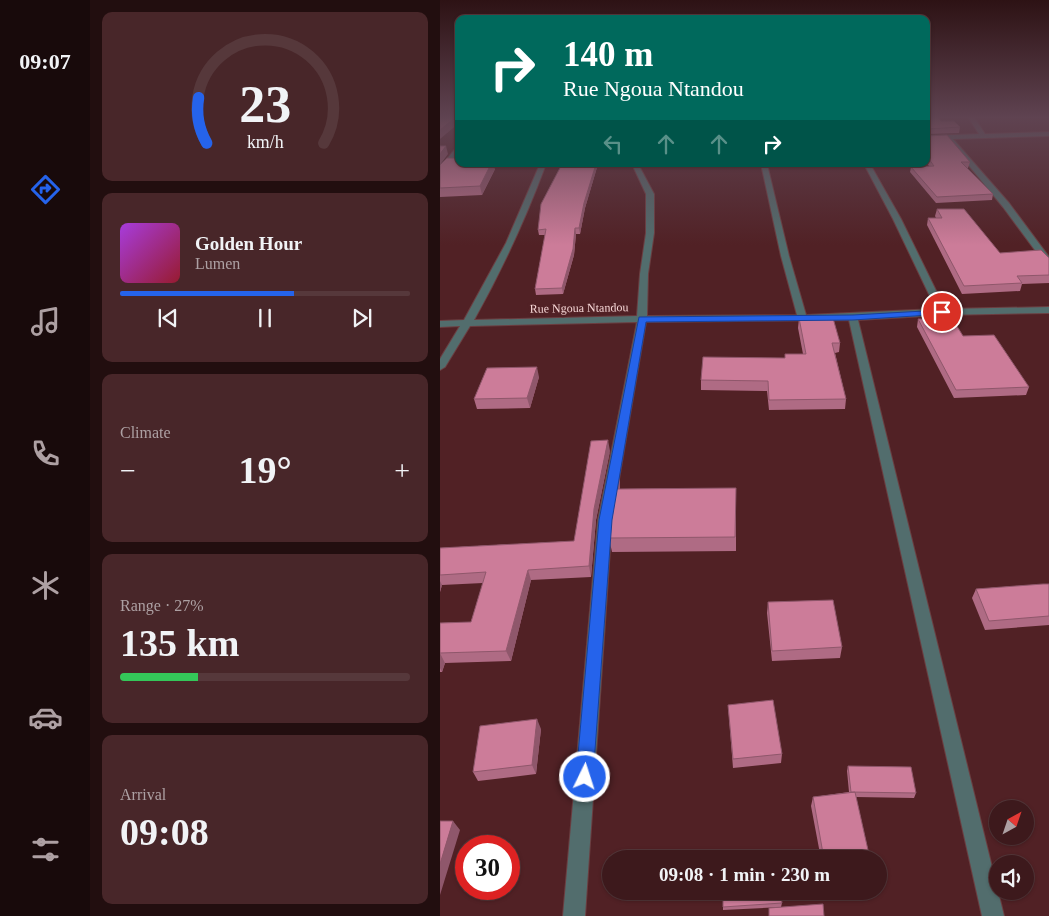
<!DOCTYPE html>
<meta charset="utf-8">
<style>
:root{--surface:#3d191c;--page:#482629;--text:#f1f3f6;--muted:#ada0a3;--line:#56383b;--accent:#2563eb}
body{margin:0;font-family:"Times New Roman",serif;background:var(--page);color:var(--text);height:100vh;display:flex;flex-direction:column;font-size:19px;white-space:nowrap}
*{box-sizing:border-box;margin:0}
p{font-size:16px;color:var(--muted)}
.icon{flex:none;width:28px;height:28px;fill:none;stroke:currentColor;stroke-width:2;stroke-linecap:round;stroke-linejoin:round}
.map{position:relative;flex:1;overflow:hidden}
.panel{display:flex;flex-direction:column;gap:12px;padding:12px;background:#220e0f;width:350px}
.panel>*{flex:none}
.banner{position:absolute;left:15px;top:15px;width:475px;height:152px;border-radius:10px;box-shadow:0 1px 4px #0004,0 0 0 1px var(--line);background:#00695c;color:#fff;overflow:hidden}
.needle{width:32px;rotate:40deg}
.fabs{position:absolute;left:549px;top:800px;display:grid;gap:10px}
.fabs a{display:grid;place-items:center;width:45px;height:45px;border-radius:50%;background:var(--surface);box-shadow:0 1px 4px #0004,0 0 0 1px var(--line);font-size:25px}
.speed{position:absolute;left:15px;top:835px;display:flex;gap:10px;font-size:25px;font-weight:700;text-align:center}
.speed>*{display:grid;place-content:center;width:65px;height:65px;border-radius:50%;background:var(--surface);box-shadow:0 1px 4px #0004,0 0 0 1px var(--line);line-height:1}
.speed .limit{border:8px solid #d22;background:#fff;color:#111}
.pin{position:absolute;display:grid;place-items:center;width:42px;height:42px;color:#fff;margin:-21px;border:2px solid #fff;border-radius:50%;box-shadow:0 1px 5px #0007}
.me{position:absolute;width:55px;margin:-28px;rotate:4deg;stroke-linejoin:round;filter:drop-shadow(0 0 4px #0008)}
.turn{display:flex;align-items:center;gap:18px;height:105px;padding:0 25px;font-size:22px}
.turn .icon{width:65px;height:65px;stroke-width:2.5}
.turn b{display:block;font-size:35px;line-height:42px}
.lanes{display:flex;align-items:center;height:48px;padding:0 25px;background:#0003;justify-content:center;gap:25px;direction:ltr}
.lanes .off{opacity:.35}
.big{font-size:38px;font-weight:800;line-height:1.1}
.panel .tile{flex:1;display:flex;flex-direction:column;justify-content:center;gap:8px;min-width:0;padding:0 18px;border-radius:10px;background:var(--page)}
.panel .dial{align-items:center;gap:0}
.dial svg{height:130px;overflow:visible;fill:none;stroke:var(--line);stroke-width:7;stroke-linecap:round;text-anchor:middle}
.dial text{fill:var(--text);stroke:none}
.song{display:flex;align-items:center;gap:15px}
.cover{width:60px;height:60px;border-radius:8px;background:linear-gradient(135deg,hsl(280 70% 55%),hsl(350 70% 35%))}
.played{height:5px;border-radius:2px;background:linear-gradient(90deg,var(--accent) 60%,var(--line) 60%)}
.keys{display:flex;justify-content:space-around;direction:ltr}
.heat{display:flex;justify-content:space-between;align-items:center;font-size:28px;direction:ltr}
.charge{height:8px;border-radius:4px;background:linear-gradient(90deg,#34c759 27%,var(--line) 0)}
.trip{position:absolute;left:162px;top:850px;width:285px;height:50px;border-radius:25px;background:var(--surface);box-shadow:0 1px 4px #0004,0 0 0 1px var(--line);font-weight:800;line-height:50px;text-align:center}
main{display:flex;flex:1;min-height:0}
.tab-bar{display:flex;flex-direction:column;width:90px;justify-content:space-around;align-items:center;background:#180a0b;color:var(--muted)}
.tab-bar .icon{width:35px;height:35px}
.tab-bar .selected{color:var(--accent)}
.tab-bar b{font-size:22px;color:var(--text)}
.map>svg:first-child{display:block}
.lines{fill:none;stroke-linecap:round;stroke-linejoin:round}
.street-casing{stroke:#6b3e41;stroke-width:2}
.street{fill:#526d6d;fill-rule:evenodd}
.wall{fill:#af6b84}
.shaded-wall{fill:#8f576b}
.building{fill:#cc7c99;stroke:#8f576b}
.route{fill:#2563eb;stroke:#184099}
.labels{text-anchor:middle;stroke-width:5;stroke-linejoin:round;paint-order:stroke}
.far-street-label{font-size:12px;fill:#f5d5d5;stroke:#512125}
</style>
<main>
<nav class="tab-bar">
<b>09:07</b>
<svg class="icon selected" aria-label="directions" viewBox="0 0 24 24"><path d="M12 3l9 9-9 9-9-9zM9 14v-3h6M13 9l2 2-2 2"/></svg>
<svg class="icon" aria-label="music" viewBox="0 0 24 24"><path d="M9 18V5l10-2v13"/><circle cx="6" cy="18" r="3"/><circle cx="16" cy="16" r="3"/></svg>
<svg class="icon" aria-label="phone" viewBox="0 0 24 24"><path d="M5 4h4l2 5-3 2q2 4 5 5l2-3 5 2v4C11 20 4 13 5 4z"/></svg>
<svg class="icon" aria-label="climate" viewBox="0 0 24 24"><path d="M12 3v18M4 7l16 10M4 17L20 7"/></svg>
<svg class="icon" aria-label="car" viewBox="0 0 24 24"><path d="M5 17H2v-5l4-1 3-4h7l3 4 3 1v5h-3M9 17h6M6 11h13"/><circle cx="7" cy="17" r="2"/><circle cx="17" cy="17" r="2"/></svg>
<svg class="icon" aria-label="filters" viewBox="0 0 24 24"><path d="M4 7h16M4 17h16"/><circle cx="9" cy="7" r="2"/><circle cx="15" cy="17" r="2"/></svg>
</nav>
<section class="panel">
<div class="tile dial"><svg viewBox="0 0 100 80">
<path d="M14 69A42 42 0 1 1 86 69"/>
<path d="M14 69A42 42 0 0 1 9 41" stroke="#2563eb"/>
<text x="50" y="56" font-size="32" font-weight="700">23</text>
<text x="50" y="72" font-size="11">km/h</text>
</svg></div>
<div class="tile">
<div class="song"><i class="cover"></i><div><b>Golden Hour</b><p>Lumen</p></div></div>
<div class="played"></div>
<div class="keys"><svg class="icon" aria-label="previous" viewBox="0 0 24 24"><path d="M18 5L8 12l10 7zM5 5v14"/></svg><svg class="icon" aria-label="pause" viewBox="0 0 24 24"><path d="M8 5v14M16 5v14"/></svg><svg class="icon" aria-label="next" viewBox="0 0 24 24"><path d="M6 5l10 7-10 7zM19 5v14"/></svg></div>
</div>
<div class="tile"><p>Climate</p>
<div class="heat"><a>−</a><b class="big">19°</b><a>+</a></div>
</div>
<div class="tile"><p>Range · 27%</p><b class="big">135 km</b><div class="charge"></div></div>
<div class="tile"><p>Arrival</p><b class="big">09:08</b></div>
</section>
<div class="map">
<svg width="609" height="916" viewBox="0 0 609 916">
<rect width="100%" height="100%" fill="#512125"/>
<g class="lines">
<defs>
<path id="street" d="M528,117H534L545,134L609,132V136L513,139L569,203L609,257V266L606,265L563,207L507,139L486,140V136L539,134Z
M15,149H19V152L0,174V168Z
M100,164H106C86,218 62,270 34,320L197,316L200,274L206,233V194L192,164H198L214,194V233L208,274L207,316L357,315L341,256L321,164H327L349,256L366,315L496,309L453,219L424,164H430L461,219L505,309L609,307V313L502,315L418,320L564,916H542L409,320L206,322L172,520L145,916H123L158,520L197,322L30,326L5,367L0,370V359L20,326L0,327V321L24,320L66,243Z"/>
</defs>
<use href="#street" class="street-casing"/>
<use href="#street" class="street"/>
</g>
<path class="wall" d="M486,117L520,127L519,133L486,134Z
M486,136L530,162L528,168H527L553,194L552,200L496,203L470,172L471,167L489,166L486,162Z
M122,164H158L145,208L140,234H136L134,255L123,294L96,295L95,289L105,235H99L98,230Z
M0,165L55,169L42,195L0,197Z
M497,209L560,253L609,258V283L582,284L580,291L522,294L487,225L488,218H496L495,216Z
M359,318L400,343L399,352L395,353L406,399L405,409L329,410L327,391L261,390V380L345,358V354H363L358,328Z
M478,319L523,336L589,387L586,395L514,398L477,327Z
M99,377L90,408L37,409L34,399Z
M170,451L156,520L151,577L91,580L71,661L5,663L2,672H0V623L31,622L43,583L2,585L0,592V548L134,541Z
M178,471L180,484V489L296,488V551L172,552L169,538Z
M609,584V625L545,630L532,598L536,589Z
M328,602L402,647L400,658L332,661L327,613Z
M288,705L342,754L341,763L293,768Z
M101,729L96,774L38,781L33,772Z
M408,766L476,793L474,798L416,797L430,859H381L371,806L373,797L409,792L407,771Z
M283,891L342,903L341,907L283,910Z
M387,891H426L387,896Z"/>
<path class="shaded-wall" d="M16,117H19V123L0,139V130Z
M6,146L8,154L0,165V154Z
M51,164H53L55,169L42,195L40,186Z
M156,164H158L145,208L140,234L139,228L144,203Z
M135,228L136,234L134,255L123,294L122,288Z
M97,367L99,377L90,408L87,398Z
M168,440L170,451L156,520L151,577L149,566L154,509Z
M178,471L180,484L179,502L177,489Z
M88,570L91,580L71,661L66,651Z
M0,581L2,585L0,592Z
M0,653L5,663L2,672L0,668Z
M97,719L101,729L96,774L92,765Z
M13,821L20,830L0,895V864Z"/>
<path class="building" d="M0,117H16L0,130Z
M486,117H498L501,121H514L520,127L487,129L486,132Z
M507,135L530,162H521L553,194L497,197L471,167L494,166L486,155V136Z
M0,146H6L0,154Z
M7,158H19V164H51L40,186L0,188V165Z
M122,164H156L144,203L139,228H135L133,249L122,288L95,289L106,229L98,230L101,204Z
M497,209H524L560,253L601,250L609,258V275L577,276L582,283L524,286L488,218H502Z
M359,318H393L400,343H392L406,399L329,400L328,381L261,380L263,357L345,358V354H366Z
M512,318L523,336L554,335L589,387L516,390L478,319Z
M97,367L87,398L34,399L47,368Z
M168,440L154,509L149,566L88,570L66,651L0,653V623L31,622L46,572L0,575V548L134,541L151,441Z
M178,471L177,489L296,488L295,537L169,538Z
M603,584H609V616L549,621L536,589Z
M393,600L402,647L332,651L328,602Z
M333,700L342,754L293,759L288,705Z
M97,719L92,765L33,772L40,726Z
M408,766L471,767L476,793L411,792Z
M415,792L430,859H384L373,797Z
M0,821H13L0,864Z
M283,891H340L342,903L283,907Z
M383,904L384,916H329V908Z"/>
<linearGradient id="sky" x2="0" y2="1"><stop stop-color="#2d1214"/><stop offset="0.48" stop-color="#5f4351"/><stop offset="1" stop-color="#5f4351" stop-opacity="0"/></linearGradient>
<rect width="609" height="245" fill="url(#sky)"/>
<path class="route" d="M502,310L506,312L505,314L413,320L206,322L172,520L153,777L151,783L145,786L139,783L136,777L159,520L199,317L413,315Z"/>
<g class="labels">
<g class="far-street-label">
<text transform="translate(139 308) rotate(-1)" y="4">Rue Ngoua Ntandou</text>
</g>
</g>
</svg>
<div class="fabs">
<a><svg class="needle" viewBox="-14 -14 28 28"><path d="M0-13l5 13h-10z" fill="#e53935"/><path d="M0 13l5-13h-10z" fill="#ada0a3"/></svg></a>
<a><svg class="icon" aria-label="sound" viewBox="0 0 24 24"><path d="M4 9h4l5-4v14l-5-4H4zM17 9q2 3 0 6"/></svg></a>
</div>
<div class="speed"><div class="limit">30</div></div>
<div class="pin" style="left:502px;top:312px;background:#d93025"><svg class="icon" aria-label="arrive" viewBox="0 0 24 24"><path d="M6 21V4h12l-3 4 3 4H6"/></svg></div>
<svg class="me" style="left:145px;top:777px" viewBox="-20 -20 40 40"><circle r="17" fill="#2563eb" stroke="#fff" stroke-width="3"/><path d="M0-11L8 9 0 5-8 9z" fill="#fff"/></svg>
<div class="trip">09:08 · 1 min · 230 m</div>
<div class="banner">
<div class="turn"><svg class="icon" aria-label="right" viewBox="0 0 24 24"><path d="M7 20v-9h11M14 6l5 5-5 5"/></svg><div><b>140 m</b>Rue Ngoua Ntandou</div></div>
<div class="lanes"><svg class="icon off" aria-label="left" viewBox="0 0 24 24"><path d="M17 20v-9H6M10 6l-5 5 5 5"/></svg><svg class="icon off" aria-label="ahead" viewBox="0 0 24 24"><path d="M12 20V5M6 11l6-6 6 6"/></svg><svg class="icon off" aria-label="ahead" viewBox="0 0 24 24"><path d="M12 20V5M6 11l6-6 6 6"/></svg><svg class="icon" aria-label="right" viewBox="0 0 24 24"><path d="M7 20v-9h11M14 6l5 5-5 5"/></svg></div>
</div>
</div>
</main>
